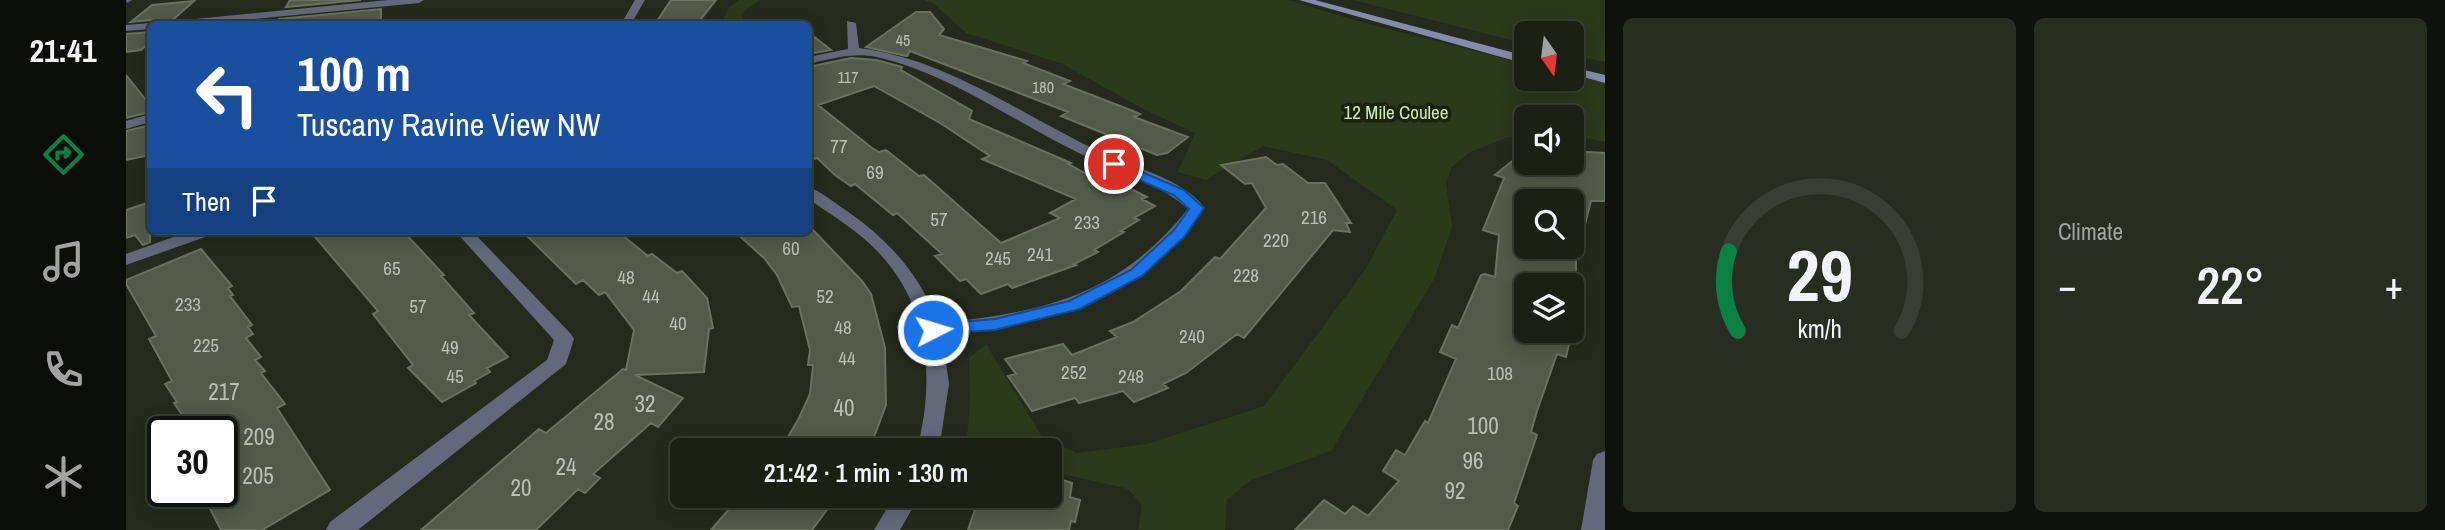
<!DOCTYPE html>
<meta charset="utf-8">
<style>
:root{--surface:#1b2015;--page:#282d22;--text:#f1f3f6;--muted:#a0a3a0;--line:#393e34;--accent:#0b8043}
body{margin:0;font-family:"Archivo Narrow",sans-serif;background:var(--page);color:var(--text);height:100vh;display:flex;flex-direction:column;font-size:26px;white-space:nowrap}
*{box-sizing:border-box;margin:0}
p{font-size:23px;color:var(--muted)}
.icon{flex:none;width:38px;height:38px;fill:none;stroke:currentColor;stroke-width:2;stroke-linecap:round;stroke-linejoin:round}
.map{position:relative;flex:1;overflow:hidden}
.sheet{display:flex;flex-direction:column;gap:18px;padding:18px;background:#0f120c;width:840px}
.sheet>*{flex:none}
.hud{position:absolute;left:21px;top:21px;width:665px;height:214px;border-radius:10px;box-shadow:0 4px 18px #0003,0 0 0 2px var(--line);background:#1a4fa0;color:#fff;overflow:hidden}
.needle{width:46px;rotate:166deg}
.controls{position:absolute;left:1388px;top:21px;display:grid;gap:14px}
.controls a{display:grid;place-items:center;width:70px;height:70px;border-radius:10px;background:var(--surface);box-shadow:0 4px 18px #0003,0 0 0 2px var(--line);font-size:35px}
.speed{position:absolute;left:21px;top:416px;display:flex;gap:14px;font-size:35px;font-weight:700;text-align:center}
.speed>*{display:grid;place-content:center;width:91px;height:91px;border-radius:50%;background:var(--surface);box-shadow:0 4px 18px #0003,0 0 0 2px var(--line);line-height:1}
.speed .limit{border:4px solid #111;border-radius:10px;background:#fff;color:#111}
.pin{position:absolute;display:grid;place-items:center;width:60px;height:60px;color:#fff;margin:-30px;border:4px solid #fff;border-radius:50%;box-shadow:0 2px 7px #0007}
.me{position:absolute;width:77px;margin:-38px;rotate:85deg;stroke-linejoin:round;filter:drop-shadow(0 0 5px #0008)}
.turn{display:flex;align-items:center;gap:24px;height:147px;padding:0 35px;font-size:32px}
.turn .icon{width:91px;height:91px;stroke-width:2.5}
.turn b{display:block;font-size:49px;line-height:60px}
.then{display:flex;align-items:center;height:66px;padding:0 35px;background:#0003;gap:14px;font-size:26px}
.big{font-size:52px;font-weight:600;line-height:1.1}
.sheet .widget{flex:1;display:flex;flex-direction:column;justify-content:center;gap:10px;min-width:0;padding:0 24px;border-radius:10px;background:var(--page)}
.sheet .dial{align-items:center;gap:0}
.dial svg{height:182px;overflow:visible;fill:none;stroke:var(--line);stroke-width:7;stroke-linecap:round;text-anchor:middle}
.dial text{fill:var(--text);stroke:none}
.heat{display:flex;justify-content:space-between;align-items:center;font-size:38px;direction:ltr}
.sheet .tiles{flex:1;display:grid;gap:18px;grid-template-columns:repeat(2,1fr)}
.trip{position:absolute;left:544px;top:438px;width:392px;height:70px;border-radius:10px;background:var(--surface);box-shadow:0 4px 18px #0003,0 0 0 2px var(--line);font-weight:600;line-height:70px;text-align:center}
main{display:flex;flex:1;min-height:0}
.tabs{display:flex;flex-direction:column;width:126px;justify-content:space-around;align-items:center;background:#0b0d08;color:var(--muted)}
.tabs .icon{width:49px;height:49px}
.tabs .selected{color:var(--accent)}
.tabs b{font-size:32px;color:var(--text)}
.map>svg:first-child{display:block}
.green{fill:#2b3a19}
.building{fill:#525a49;stroke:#697160;stroke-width:2;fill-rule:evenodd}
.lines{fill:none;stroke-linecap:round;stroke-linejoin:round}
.street{fill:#63687c;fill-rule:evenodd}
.secondary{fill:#848bac;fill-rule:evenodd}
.route{fill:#1a73e8;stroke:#114b97;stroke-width:2}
.labels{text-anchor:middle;stroke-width:7;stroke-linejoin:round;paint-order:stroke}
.far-number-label{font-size:16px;fill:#babfb4}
.far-park-label{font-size:19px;fill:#caeca2;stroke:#1b2113}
.number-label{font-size:19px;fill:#babfb4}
.near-number-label{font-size:23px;fill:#babfb4}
</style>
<main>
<nav class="tabs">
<b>21:41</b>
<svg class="icon selected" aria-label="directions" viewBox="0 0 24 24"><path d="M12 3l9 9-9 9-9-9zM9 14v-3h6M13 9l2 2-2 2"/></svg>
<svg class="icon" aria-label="music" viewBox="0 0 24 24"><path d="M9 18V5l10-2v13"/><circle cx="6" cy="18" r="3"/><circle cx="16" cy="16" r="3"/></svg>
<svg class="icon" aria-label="phone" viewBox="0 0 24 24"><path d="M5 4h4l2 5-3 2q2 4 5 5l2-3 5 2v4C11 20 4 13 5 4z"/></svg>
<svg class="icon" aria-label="climate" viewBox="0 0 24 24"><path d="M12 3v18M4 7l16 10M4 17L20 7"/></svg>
</nav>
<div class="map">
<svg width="1479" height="530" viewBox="0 0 1479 530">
<rect width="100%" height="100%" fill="#242b1c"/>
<path class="green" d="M613,0H634L619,10L614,24H595L602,9Z
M798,0H1162L1235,22L1400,64V79H1446V75L1479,83V142L1446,135V117H1400V136L1383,137L1344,152L1326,167L1320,183L1326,227L1308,279L1205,451L1125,480L1101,500L1099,530H1012L1016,505L1002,489L924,471V450H840L844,401L843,358L860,344L916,437L951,453L1021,444L1138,406L1239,270L1271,210L1201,160L1137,146L1080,180L1052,172L1069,133L1017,109L937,64L840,33L808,4Z
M1228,0H1479V62L1446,55V33H1400V44Z"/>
<path class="building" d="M164,0H235L160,7Z
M545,0H590L571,24H529Z
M68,1L42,24H31L24,20L5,22L26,5Z
M255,9V24H150L153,19Z
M790,12H804L818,29L813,35L901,61L897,63L944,81L937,84L1007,111L1014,114L1008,117L1062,137L1041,153L1031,155L935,116L942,112L784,51L781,56L740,47Z
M24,32V42L15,50L0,52V34Z
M682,32L705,50L682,54Z
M725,58L750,60L776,67L775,70L846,111L843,119L945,163L942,164L984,187L996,184L1021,197L1016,199L1029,206L1008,218L1013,220L995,231L998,232L968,250L972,252L948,264L950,265L886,288L882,284L855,294L840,279L834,281L809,256L816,254L771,213L767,215L729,184L725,186L709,175L691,158L682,161V67ZM748,86L814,123L864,156L856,159L950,199L924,213L934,218L875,243L798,175L793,176L760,150L753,152L746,148L692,105Z
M0,75L24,105V112L0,118Z
M24,125V155L0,160V131Z
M1400,150V163H1446V151L1479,153V201H1465L1453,248H1450V285H1400V331H1446L1440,357L1431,354L1411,411L1405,432L1411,435L1388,503L1392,506L1382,530H1169L1198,500L1219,514L1227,506L1242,516L1273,481L1257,471L1270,450L1279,455L1299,421L1302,423L1330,359L1314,352L1326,325L1332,328L1355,275L1359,274L1369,277L1373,235L1357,230L1378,178L1369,175ZM1400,201H1446V247H1400Z
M1140,157L1151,165L1157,164L1182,183H1199L1225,223H1220L1224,232L1207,230L1118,338L1111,334L1060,373L1037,384L1042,388L1008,402L997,391L953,403L949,398L906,411L882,376L890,374L879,359L937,344L946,355L991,337L984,331L1007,322L1055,291L1089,257L1094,259L1140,208L1126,183L1119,184L1095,165Z
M24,202V242L17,245L9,235L0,238V210Z
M686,229L736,281L745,294L759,348L760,405L743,450H654L672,420L684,394L687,365H682L684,350L673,306L666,307L651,275L638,258L608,231Z
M184,231H277L318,275L315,276L348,313L343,315L382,357L361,368L364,372L348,381L350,383L316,402L282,368L287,365L247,314L252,311Z
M396,231H491L522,256L526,254L551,273L556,271L581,298L587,328L583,329L578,372L509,375L557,398L532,427L525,423L467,474L474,478L459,493L452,489L410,530H295L413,429L420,433L497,369L500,370L508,330L479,292L473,295L457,280L450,284Z
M75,249L106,286L102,288L107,295L104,296L126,325L122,327L127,334L120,338L135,357L129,360L139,371L135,373L159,404L151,408L204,490L136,530H95L77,495L83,492H96V432H68L48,403L51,402L39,384L46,381L23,339L30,336L0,284V280Z
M924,476L946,483L944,497L954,500L949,522L945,521L943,530H842L854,495H924Z
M615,495H712L686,530H585Z"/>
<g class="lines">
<path class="street" d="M0,0H6L1,3Z
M262,0H298L293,3L76,24H44L49,21Z
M509,0H519L505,24H495Z
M721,21L730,23L733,48C821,59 894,114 972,151C1006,168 1055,177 1079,208C1011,303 927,323 816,335L823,384L813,450H791C809,380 804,306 752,252C732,231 706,215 682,199V187C694,191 705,200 715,207C760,237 793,272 812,323C920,312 991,296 1062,209C1035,184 996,174 963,158C892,125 828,75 751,57C727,52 705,59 682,64V57L722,49Z
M24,23L28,24H24V29L0,31V25Z
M24,114V122L0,129V121Z
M64,231H87L85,235L0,265V254Z
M329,231H346L445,334L448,339L440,364L232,530H200L204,522L421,360L428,340Z
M1479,451V530H1455L1467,460L1471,454Z
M769,495H794L774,530H748Z"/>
<path class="secondary" d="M1173,0H1189L1400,56V64Z
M1446,67L1479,75V83L1446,74Z"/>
</g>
<path class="route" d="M988,160L1058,190L1078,208L1059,236L1016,276L954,309L869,330L801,334L799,330L807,324L869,319L943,301L1005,270L1048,230L1063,209L1048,195L983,167V161Z"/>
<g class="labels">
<g class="far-number-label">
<text x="777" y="46">45</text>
<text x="722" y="83">117</text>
<text x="917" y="93">180</text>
</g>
<g class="far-park-label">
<text x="1270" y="119">12 Mile Coulee</text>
</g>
<g class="number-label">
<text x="713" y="153">77</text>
<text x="749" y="179">69</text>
<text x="1188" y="224">216</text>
<text x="813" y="226">57</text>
<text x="961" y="229">233</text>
<text x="1150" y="247">220</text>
<text x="665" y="255">60</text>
<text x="914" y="261">241</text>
<text x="872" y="265">245</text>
<text x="266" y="275">65</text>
<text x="1120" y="282">228</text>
<text x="500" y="284">48</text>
<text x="525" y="303">44</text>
<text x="699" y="303">52</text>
<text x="62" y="311">233</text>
<text x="292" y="313">57</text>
<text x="552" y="330">40</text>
<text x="717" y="334">48</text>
<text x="1066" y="343">240</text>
<text x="80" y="352">225</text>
<text x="324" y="354">49</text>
<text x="721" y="365">44</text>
<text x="948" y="379">252</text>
<text x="1374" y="380">108</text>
<text x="329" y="383">45</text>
<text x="1005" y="383">248</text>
</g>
<g class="near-number-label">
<text x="98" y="400">217</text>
<text x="519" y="412">32</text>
<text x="718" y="416">40</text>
<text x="478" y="430">28</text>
<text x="1357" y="434">100</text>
<text x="133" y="445">209</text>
<text x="1347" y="469">96</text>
<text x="440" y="475">24</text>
<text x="132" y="484">205</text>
<text x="395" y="496">20</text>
<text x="1329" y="499">92</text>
</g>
</g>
</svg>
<div class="controls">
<a><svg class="needle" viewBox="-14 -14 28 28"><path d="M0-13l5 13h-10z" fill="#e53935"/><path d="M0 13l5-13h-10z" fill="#a0a3a0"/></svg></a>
<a><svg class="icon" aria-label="sound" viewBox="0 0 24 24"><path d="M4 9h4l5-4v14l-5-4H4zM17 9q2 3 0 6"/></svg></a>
<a><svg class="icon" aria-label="search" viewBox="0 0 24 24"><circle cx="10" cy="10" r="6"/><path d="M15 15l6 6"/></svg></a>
<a><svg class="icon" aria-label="layers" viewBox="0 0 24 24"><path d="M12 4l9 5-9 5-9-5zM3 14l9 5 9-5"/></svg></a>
</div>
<div class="speed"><div class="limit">30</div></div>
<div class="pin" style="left:988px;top:164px;background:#d93025"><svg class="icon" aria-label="arrive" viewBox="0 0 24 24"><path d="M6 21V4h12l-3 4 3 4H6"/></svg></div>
<svg class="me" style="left:807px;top:330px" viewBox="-20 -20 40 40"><circle r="17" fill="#1a73e8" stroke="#fff" stroke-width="3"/><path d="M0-11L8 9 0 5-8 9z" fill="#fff"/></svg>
<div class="trip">21:42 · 1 min · 130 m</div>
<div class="hud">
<div class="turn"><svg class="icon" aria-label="left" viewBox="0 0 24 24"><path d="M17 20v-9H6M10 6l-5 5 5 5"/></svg><div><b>100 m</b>Tuscany Ravine View NW</div></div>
<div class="then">Then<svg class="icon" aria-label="arrive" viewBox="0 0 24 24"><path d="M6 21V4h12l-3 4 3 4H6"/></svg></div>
</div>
</div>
<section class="sheet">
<div class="tiles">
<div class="widget dial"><svg viewBox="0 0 100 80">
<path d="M14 69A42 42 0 1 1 86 69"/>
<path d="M14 69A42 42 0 0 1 10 34" stroke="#0b8043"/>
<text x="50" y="56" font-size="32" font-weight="700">29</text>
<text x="50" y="72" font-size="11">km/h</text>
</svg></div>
<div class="widget"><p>Climate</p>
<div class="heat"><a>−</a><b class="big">22°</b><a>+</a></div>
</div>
</div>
</section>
</main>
